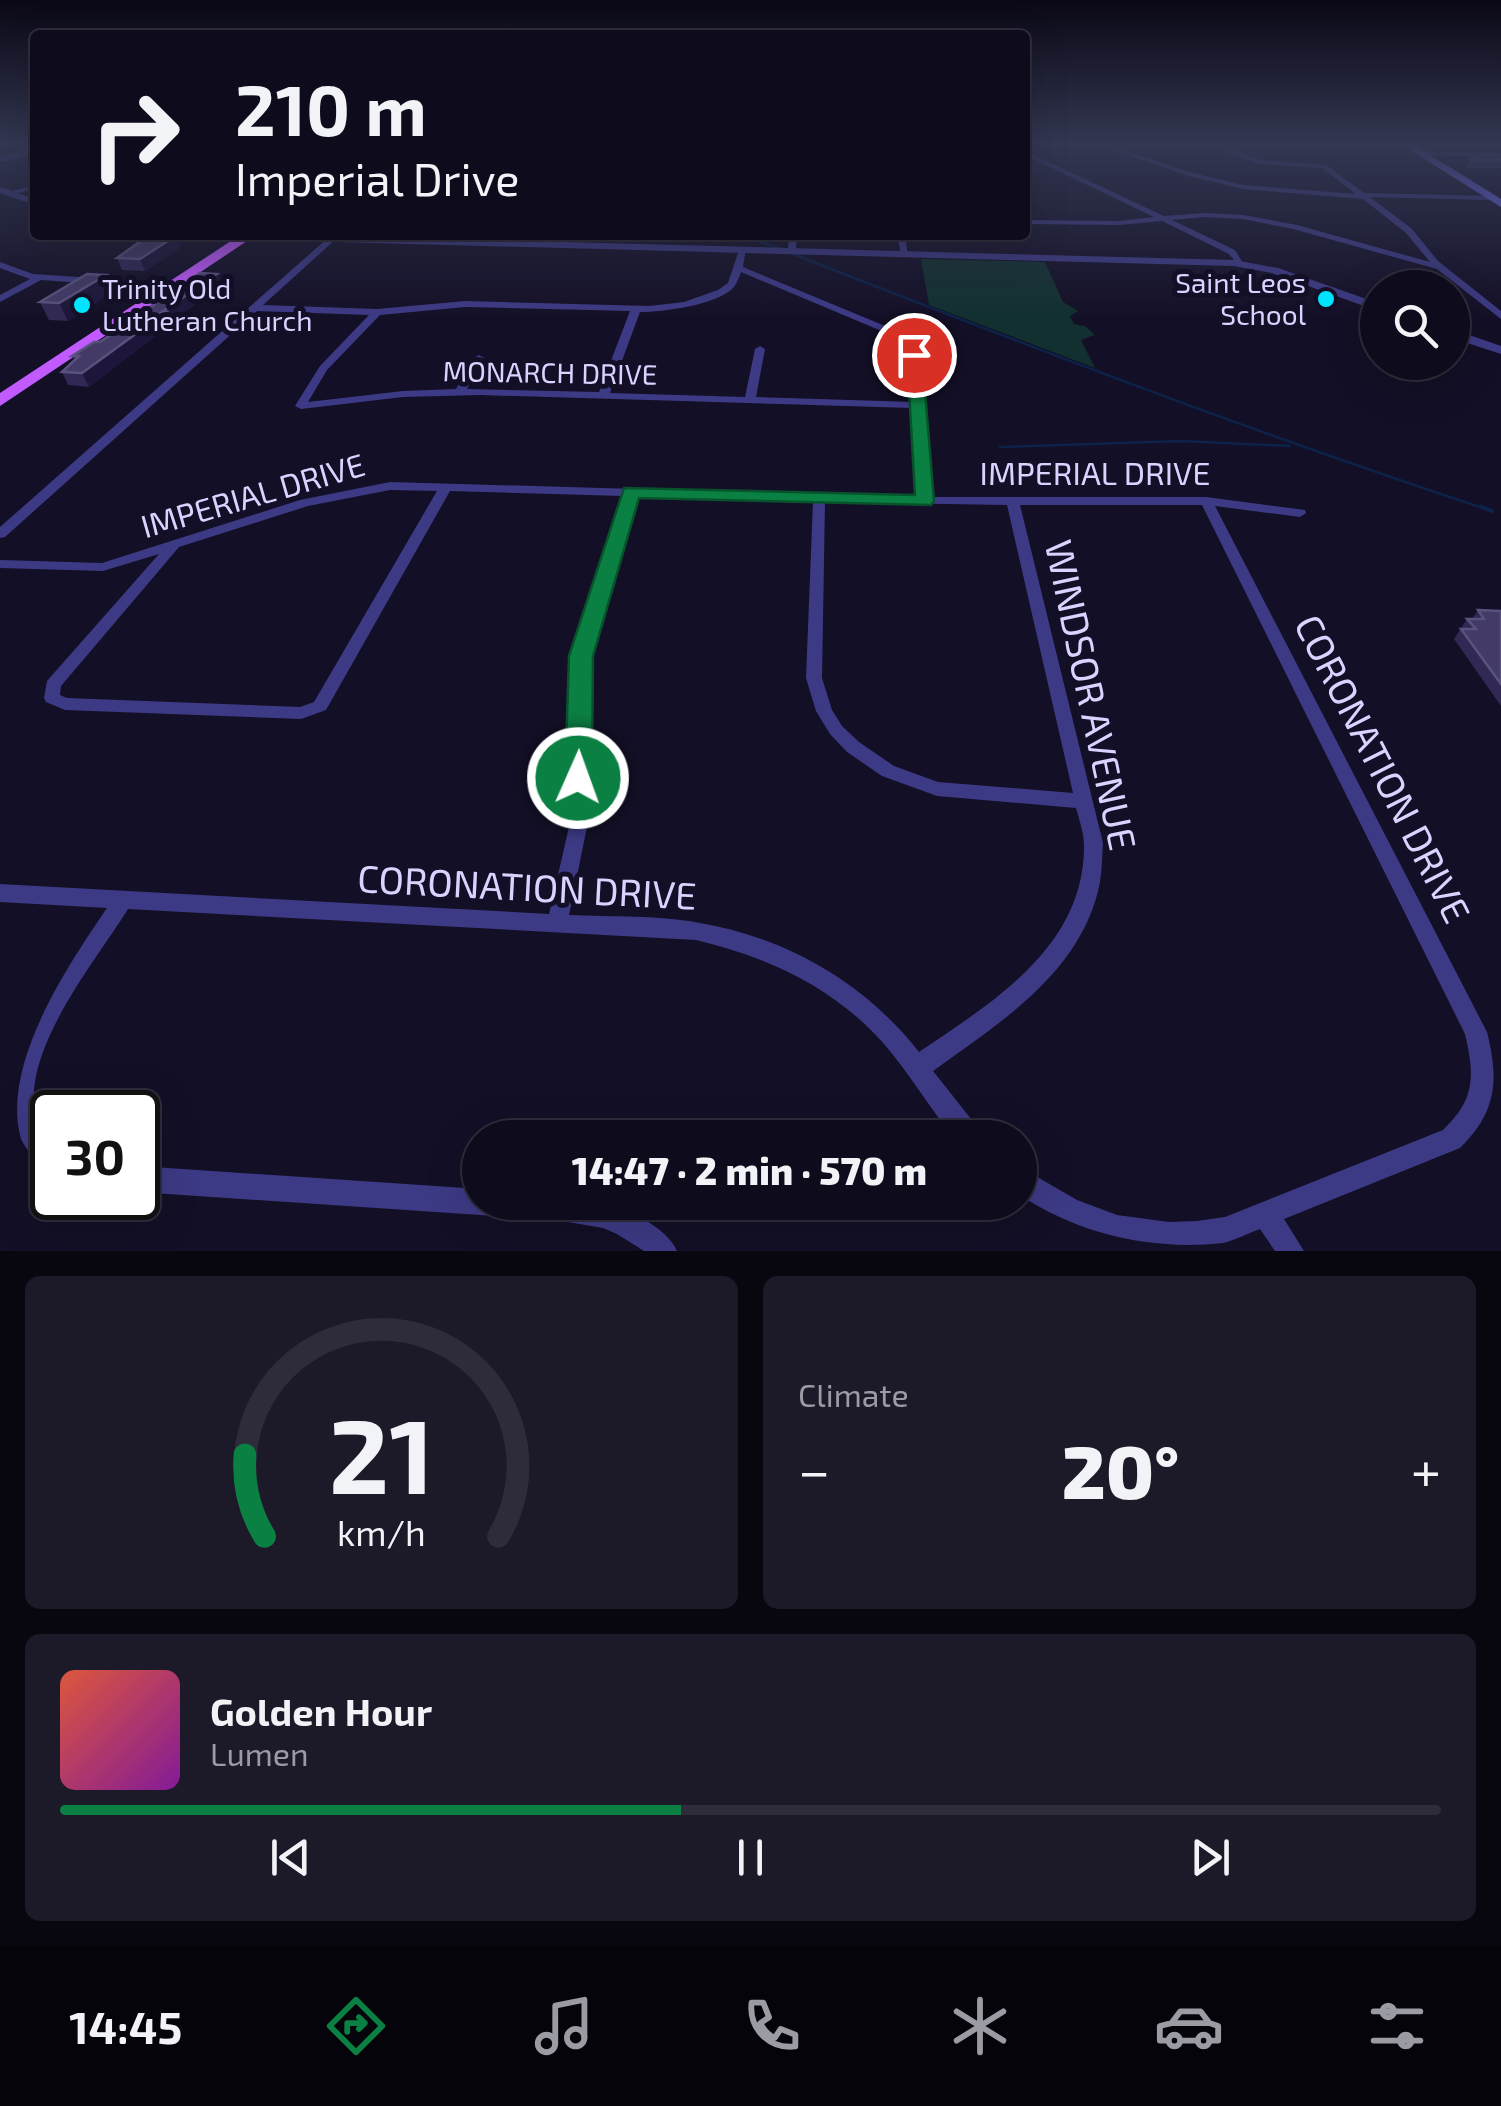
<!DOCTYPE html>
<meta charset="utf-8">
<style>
:root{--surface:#0e0b1c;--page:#1c1929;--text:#f1f3f6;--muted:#9b9ba3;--line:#2e2b3b;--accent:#0b8043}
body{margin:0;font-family:"Exo 2",sans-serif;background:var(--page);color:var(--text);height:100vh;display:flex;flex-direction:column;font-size:38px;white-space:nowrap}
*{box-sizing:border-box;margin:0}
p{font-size:32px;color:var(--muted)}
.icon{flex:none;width:55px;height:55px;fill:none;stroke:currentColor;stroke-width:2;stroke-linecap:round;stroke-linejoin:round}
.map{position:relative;height:1251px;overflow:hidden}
.details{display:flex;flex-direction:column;gap:25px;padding:25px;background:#08060f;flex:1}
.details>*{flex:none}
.banner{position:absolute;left:30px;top:30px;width:1000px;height:210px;border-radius:10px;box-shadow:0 10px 40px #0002,0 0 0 2px var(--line);background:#0e0b1c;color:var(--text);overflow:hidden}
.buttons{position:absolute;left:1360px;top:270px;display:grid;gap:20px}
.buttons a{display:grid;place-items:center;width:110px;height:110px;border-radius:50%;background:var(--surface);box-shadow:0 10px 40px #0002,0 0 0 2px var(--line);font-size:50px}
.speed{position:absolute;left:30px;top:1090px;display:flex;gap:20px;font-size:50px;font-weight:700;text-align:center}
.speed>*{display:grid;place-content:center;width:130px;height:130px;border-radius:50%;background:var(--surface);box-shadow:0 10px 40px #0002,0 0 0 2px var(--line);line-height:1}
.speed .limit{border:5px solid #111;border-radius:15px;background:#fff;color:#111}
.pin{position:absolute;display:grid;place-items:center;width:85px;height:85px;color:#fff;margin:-42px;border:5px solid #fff;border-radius:50%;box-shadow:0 2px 10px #0007}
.me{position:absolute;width:110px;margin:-55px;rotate:2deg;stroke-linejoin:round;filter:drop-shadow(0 0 8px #0008)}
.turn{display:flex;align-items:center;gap:35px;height:210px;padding:0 40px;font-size:45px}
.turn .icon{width:130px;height:130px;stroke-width:2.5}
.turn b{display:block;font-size:70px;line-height:85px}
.big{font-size:75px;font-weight:800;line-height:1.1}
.details .card{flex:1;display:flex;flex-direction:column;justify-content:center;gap:15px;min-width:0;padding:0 35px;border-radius:15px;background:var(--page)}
.details .dial{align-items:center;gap:0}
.dial svg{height:260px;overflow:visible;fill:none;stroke:var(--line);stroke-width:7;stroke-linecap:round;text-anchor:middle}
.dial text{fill:var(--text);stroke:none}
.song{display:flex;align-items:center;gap:30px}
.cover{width:120px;height:120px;border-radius:15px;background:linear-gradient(135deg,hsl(10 70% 55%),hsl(290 70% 35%))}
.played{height:10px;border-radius:5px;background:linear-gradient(90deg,var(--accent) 45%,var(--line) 45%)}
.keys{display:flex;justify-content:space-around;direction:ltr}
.heat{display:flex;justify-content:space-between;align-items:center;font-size:55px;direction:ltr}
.details .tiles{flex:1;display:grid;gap:25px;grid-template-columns:1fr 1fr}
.card:last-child{grid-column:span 2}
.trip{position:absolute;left:462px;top:1120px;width:575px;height:100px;border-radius:50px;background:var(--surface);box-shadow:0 10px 40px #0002,0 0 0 2px var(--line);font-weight:800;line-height:100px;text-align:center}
.tabs{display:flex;height:160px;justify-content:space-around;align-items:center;background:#06040b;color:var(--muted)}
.tabs .icon{width:70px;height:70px}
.tabs .on{color:var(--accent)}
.tabs b{font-size:45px;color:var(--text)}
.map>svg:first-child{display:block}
.green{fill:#12302f}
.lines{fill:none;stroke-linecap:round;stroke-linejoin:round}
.stream-far1{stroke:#0c2248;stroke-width:2.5}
.stream{stroke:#0c2248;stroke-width:4}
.minor{fill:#3d3a85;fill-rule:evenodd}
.tertiary{fill:#3d3a85;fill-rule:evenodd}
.secondary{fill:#6f6bff;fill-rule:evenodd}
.primary{fill:#c25bff;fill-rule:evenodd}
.wall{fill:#312854}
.shaded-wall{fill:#1d163a}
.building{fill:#433a66;stroke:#5a527e;stroke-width:2.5}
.route{fill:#0b8043;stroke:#07532c;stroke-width:2.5}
.poi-dot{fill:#00e5ff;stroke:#130f26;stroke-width:4}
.labels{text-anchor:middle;stroke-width:10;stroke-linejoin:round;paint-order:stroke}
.far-poi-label{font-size:28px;fill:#d9d4ff;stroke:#130f26;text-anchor:end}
.far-street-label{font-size:28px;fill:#d9d4ff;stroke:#130f26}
.street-label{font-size:32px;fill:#d9d4ff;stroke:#130f26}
.near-street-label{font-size:38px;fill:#d9d4ff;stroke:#130f26}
</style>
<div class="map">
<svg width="1501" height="1251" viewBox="0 0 1501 1251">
<rect width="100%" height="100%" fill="#130f26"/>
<path class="green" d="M921,259L1045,262L1063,302L1078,311L1070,316L1074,324L1085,326L1095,335L1081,340L1095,368L929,305Z"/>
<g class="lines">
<path class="stream-far1" d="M742,235L778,248
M793,254C1023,344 1254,433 1489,510
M1000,447L1181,441L1290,446"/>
<path class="stream" d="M1481,507L1492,511"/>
<path class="minor" d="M1099,145H1109L1189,172L1243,185L1356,194L1322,168L1260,164L1208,145H1217L1261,160L1326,165L1364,193L1493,196L1490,200L1370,197L1412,229L1438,261L1501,311V319L1437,269L1293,229L1243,219L1204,217L1172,220L1235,250L1243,263L1239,266L1229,254L1162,221L1119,225L1025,224V220L1119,221L1154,217L1025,155V151L1164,216L1204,213L1243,215L1297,225L1430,262L1406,233L1363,199L1243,189L1185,175Z
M1421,152L1501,153V157L1419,155Z
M35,185V189L9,195L5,193Z
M789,235H797L796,251L792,253L788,251Z
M897,235H905L908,256L901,254Z
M329,237L336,239L263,305L377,309L465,301L649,306L684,302L718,290L728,283L739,250L746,248L743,267L890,328L915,347L924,391L925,456L930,497H1206L1305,510L1306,513L1300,517L1215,506L1487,1032C1499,1080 1497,1112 1460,1148L1284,1219L1304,1251H1275L1260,1229C1248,1233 1236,1240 1223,1243C1153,1251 1078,1234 1020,1195V1167L1077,1200L1117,1215L1169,1222L1197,1221L1225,1217L1443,1130C1475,1100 1475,1076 1465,1034L1202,505H1020L1103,843C1102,856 1102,869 1100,882C1083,971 1001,1022 933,1071L979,1129L982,1138H954C929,1107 909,1073 884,1044C834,987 768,957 696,940L128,909C95,962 28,1042 34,1107C35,1122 46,1128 52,1141C55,1148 52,1163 52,1171C38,1166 28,1152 21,1139C0,1066 68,965 107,908L0,902V884L549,914L569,827L573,656L623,496L450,491L326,710L301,719L65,710L46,702L44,698L47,681L159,554L103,571L0,568V560L102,563L300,500L390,482L917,497L913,456V408L480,395L403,397L301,409L295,406L320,366L369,315L257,311L5,537L0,538V527ZM741,272L884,332L906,350L914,402L756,397L765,349L760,346L755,349L745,397L610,393L640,312C663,312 718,305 734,287C737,283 739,277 741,272ZM465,307L630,311L599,392L467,389L484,358L479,355L474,358L456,389L403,391L308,402L327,370L380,315ZM390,490L437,491L314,702L300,707L67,698L60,695L61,686L179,547L308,506ZM636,497L813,502L806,678L816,711L830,734L847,752L882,776L937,796L1076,808C1079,819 1084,833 1084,845C1085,946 993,1002 919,1052C865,983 787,938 700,923C660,915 610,917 569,915L587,827L589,656ZM825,502L1007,505L1073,793L938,782L894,766L859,742L842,726L832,710L822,678Z
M0,262L33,274L155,282L159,285L155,288L41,280L0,302V295L30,279L0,268Z
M138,1166L480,1189V1202C519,1202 560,1199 599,1202C623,1205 668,1228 677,1251H644L617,1234L603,1228L556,1220L138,1192Z"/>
<path class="tertiary" d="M35,149V155L0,162V156Z
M0,187L35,199V205L0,193Z
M180,235H305L1234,260L1278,268L1378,303V311L1272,273L1234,266L185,238Z
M1452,329L1501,346V354L1452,338Z"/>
<path class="secondary" d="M1402,145H1414L1501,199V207Z"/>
<path class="primary" d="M240,235H256L0,406V393Z"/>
</g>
<path class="wall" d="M1442,145H1475L1474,148H1447Z
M1501,155V168H1466L1469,161Z
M181,247L145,271L122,270L117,258Z
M222,285L170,322L171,324L89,387L68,385L62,372L75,360L72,356Z
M113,292L68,321L49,320L40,302Z
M1478,610L1501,611V706L1454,639L1467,619H1472Z"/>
<path class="shaded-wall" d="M177,235L181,247L145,271L140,259Z
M217,274L222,285L170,322L171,324L89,387L82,373L162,312Z
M106,275L113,292L68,321L59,303Z"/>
<path class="building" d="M1484,154H1498L1501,155V161H1469Z
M149,235H177L140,259L117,258Z
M200,273L217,274L162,312H166L82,373L62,372L79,356H72L94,342H100Z
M87,274L106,275L59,303L40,302Z
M1478,610L1501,611V684L1461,629H1476L1467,619H1484Z"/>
<linearGradient id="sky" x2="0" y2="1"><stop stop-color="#0a0815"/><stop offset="0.45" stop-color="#333752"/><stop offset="1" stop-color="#333752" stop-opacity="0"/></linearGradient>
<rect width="1501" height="320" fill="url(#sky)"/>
<path class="route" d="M914,351L922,355L934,501L931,505L639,498L593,656L592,778L588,785L578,788L569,785L565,778L569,656L624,488L915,495L907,355Z"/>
<g class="poi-dot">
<circle cx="1326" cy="299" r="10"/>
<circle cx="82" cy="305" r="10"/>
</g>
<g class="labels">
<g class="far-poi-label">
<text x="1306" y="293">Saint Leos<tspan x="1306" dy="32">School</tspan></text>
<text x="102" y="299" text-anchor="start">Trinity Old<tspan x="102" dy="32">Lutheran Church</tspan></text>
</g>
<g class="far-street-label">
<text transform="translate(550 373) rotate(1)" y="10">MONARCH DRIVE</text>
</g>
<g class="street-label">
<text x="1095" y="485">IMPERIAL DRIVE</text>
<text transform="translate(253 496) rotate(-16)" y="11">IMPERIAL DRIVE</text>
</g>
<g class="near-street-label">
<text transform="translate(1090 695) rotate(78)" y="13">WINDSOR AVENUE</text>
<text transform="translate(1382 769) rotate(63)" y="13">CORONATION DRIVE</text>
<text transform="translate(527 888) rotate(3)" y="13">CORONATION DRIVE</text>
</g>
</g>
</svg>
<div class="buttons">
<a><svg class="icon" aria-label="search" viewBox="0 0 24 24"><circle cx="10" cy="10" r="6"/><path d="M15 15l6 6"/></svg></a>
</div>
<div class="speed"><div class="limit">30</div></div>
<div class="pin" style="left:914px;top:355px;background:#d93025"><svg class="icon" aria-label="arrive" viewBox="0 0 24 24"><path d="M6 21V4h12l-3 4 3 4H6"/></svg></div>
<svg class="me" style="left:578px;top:778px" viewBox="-20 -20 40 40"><circle r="17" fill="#0b8043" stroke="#fff" stroke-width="3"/><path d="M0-11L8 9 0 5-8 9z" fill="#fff"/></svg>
<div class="trip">14:47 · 2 min · 570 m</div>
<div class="banner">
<div class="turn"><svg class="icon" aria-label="right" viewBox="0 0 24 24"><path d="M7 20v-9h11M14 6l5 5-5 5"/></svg><div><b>210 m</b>Imperial Drive</div></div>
</div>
</div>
<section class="details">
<div class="tiles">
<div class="card dial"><svg viewBox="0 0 100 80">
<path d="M14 69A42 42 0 1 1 86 69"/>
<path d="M14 69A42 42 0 0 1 8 44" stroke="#0b8043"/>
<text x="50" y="56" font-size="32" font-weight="700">21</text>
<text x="50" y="72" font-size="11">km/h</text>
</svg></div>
<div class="card"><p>Climate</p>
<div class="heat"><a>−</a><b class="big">20°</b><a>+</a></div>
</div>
<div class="card">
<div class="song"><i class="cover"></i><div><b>Golden Hour</b><p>Lumen</p></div></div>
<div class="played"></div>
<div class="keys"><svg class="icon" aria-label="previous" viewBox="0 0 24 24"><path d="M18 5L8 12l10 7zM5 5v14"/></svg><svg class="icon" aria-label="pause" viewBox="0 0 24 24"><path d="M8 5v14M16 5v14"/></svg><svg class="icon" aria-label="next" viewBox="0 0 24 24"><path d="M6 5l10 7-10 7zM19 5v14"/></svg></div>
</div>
</div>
</section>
<nav class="tabs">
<b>14:45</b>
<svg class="icon on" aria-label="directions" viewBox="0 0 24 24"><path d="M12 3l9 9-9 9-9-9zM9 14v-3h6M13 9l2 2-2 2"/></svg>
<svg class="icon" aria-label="music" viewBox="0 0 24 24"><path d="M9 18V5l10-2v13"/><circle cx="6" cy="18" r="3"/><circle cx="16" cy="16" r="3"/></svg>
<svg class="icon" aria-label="phone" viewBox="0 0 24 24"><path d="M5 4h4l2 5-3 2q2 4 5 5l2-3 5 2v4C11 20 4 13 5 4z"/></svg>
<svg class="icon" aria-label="climate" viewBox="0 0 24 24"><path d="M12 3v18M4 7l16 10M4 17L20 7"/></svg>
<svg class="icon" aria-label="car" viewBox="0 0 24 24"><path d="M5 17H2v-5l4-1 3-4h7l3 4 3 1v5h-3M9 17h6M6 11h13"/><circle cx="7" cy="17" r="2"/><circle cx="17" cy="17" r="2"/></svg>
<svg class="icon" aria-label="filters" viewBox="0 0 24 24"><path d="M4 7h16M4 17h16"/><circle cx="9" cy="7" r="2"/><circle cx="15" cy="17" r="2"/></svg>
</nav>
